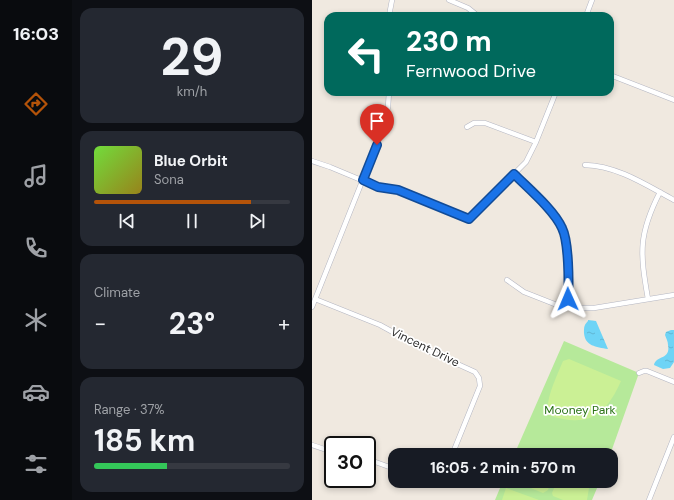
<!DOCTYPE html>
<meta charset="utf-8">
<style>
:root{--surface:#171b24;--page:#242831;--text:#f1f3f6;--muted:#9ea1a6;--line:#363941;--accent:#b45309}
body{margin:0;font-family:"DM Sans",sans-serif;background:var(--page);color:var(--text);height:100vh;display:flex;flex-direction:column;font-size:15px;white-space:nowrap}
*{box-sizing:border-box;margin:0}
p{font-size:13px;color:var(--muted)}
.icon{flex:none;width:22px;height:22px;fill:none;stroke:currentColor;stroke-width:2;stroke-linecap:round;stroke-linejoin:round}
.map{position:relative;flex:1;overflow:hidden}
.drawer{display:flex;flex-direction:column;gap:8px;padding:8px;background:#0d0f14;width:240px}
.drawer>*{flex:none}
.hud{position:absolute;left:12px;top:12px;width:290px;height:84px;border-radius:12px;box-shadow:0 2px 6px #0003;background:#00695c;color:#fff;overflow:hidden}
.speed{position:absolute;left:12px;top:436px;display:flex;gap:8px;font-size:20px;font-weight:700;text-align:center}
.speed>*{display:grid;place-content:center;width:52px;height:52px;border-radius:50%;background:var(--surface);box-shadow:0 2px 6px #0003;line-height:1}
.speed .limit{border:2px solid #111;border-radius:6px;background:#fff;color:#111}
.pin{position:absolute;display:grid;place-items:center;width:34px;height:34px;color:#fff;margin:-41px -17px;border-radius:50% 50% 50% 0;rotate:-45deg;box-shadow:0 0 4px #0007}
.pin .icon{rotate:45deg}
.me{position:absolute;width:44px;margin:-22px;rotate:359deg;stroke-linejoin:round;filter:drop-shadow(0 0 3px #0008)}
.turn{display:flex;align-items:center;gap:14px;height:84px;padding:0 16px;font-size:18px}
.turn .icon{width:52px;height:52px;stroke-width:2.5}
.turn b{display:block;font-size:28px;line-height:34px}
.big{font-size:30px;font-weight:700;line-height:1.1}
.drawer .tile{flex:1;display:flex;flex-direction:column;justify-content:center;gap:6px;min-width:0;padding:0 14px;border-radius:12px;background:var(--page)}
.drawer .dial{align-items:center;gap:0}
.dial b{font-size:52px;line-height:1}
.song{display:flex;align-items:center;gap:12px}
.cover{width:48px;height:48px;border-radius:6px;background:linear-gradient(135deg,hsl(100 70% 55%),hsl(50 70% 35%))}
.played{height:4px;border-radius:2px;background:linear-gradient(90deg,var(--accent) 80%,var(--line) 80%)}
.keys{display:flex;justify-content:space-around;direction:ltr}
.heat{display:flex;justify-content:space-between;align-items:center;font-size:22px;direction:ltr}
.charge{height:6px;border-radius:3px;background:linear-gradient(90deg,#34c759 37%,var(--line) 0)}
.trip{position:absolute;left:76px;top:448px;width:230px;height:40px;border-radius:12px;background:var(--surface);box-shadow:0 2px 6px #0003;font-weight:700;line-height:40px;text-align:center}
main{display:flex;flex:1;min-height:0}
.tabs{display:flex;flex-direction:column;width:72px;justify-content:space-around;align-items:center;background:#090b0e;color:var(--muted)}
.tabs .icon{width:28px;height:28px}
.tabs .active{color:var(--accent)}
.tabs b{font-size:18px;color:var(--text)}
.map>svg:first-child{display:block}
.park{fill:#b6e99a}
.pitch{fill:#cbf095}
.water{fill:url(#water-ripples)}
.building{fill:#cbc6bf;stroke:#8e8b86}
.lines{fill:none;stroke-linecap:round;stroke-linejoin:round}
.minor-casing{stroke:#b4b6c2;stroke-width:5.5}
.minor{stroke:#fff;stroke-width:4.5}
.route-casing{stroke:#114b97;stroke-width:10}
.route{stroke:#1a73e8;stroke-width:7}
.labels{text-anchor:middle;stroke-width:3.5;stroke-linejoin:round;paint-order:stroke}
.street-label{font-size:12px;fill:#2e2e2e;stroke:#fff}
.park-label{font-size:12px;fill:#2b7217;stroke:#fff}
</style>
<main>
<nav class="tabs">
<b>16:03</b>
<svg class="icon active" aria-label="directions" viewBox="0 0 24 24"><path d="M12 3l9 9-9 9-9-9zM9 14v-3h6M13 9l2 2-2 2"/></svg>
<svg class="icon" aria-label="music" viewBox="0 0 24 24"><path d="M9 18V5l10-2v13"/><circle cx="6" cy="18" r="3"/><circle cx="16" cy="16" r="3"/></svg>
<svg class="icon" aria-label="phone" viewBox="0 0 24 24"><path d="M5 4h4l2 5-3 2q2 4 5 5l2-3 5 2v4C11 20 4 13 5 4z"/></svg>
<svg class="icon" aria-label="climate" viewBox="0 0 24 24"><path d="M12 3v18M4 7l16 10M4 17L20 7"/></svg>
<svg class="icon" aria-label="car" viewBox="0 0 24 24"><path d="M5 17H2v-5l4-1 3-4h7l3 4 3 1v5h-3M9 17h6M6 11h13"/><circle cx="7" cy="17" r="2"/><circle cx="17" cy="17" r="2"/></svg>
<svg class="icon" aria-label="filters" viewBox="0 0 24 24"><path d="M4 7h16M4 17h16"/><circle cx="9" cy="7" r="2"/><circle cx="15" cy="17" r="2"/></svg>
</nav>
<section class="drawer">
<div class="tile dial"><b>29</b><p>km/h</p></div>
<div class="tile">
<div class="song"><i class="cover"></i><div><b>Blue Orbit</b><p>Sona</p></div></div>
<div class="played"></div>
<div class="keys"><svg class="icon" aria-label="previous" viewBox="0 0 24 24"><path d="M18 5L8 12l10 7zM5 5v14"/></svg><svg class="icon" aria-label="pause" viewBox="0 0 24 24"><path d="M8 5v14M16 5v14"/></svg><svg class="icon" aria-label="next" viewBox="0 0 24 24"><path d="M6 5l10 7-10 7zM19 5v14"/></svg></div>
</div>
<div class="tile"><p>Climate</p>
<div class="heat"><a>−</a><b class="big">23°</b><a>+</a></div>
</div>
<div class="tile"><p>Range · 37%</p><b class="big">185 km</b><div class="charge"></div></div>
</section>
<div class="map">
<svg width="362" height="500" viewBox="0 0 362 500">
<defs>
<pattern id="water-ripples" width="26" height="14" patternUnits="userSpaceOnUse"><rect width="26" height="14" fill="#6ed4f6"/><path d="M2 4q2-2 4 0t4 0M15 11q2-2 4 0t4 0" fill="none" stroke="#60b6d3"/></pattern>
</defs>
<rect width="100%" height="100%" fill="#f0e9e0"/>
<path class="park" d="M252,341L327,373L298,455H202Z
M191,481H288L280,500H183Z"/>
<path class="pitch" d="M257,359L309,381C293,417 275,428 236,415C233,399 245,376 251,361Z
M201,481H239L236,490L231,493Z
M245,481H275L277,488L275,500H251L241,496L240,493Z
M194,488L227,500H190Z"/>
<path class="water" d="M276,320L284,321L296,349C284,347 273,346 272,333C272,327 272,325 276,321Z
M359,330H362V362L358,368L351,369L342,365C344,355 359,360 356,345C356,341 354,338 353,335L354,332Z"/>
<path class="building" d="M293,449L296,451L295,455H290Z"/>
<g class="lines">
<defs>
<path id="minor" d="M137,0L156,8L166,16
M77,16L80,0
M274,16L280,0
M298,75L362,100
M155,127L162,123H173L224,142
M0,161L18,167L66,187L86,190L157,219L214,162L224,142L244,92
M273,165C306,166 334,185 362,200
M203,174L239,212L250,227L255,247L256,295L254,307
M195,280L212,292L245,305L261,308H282L362,295
M3,299L68,325L110,348L163,372L167,378L168,386L140,455
M336,299C328,253 326,235 348,192
M0,307L71,129L76,107L77,92
M327,373L332,371H335L362,382
M0,445L21,452
M55,459L83,469
M114,481L118,482L126,481
M337,500L362,437"/>
</defs>
<use href="#minor" class="minor-casing"/>
<use href="#minor" class="minor"/>
</g>
<g class="lines">
<defs>
<path id="route" d="M65,145L51,180L66,187L86,190L157,219L202,174C217,189 242,210 250,228C257,242 257,283 256,299"/>
</defs>
<use href="#route" class="route-casing"/>
<use href="#route" class="route"/>
</g>
<g class="labels">
<g class="street-label">
<text transform="translate(113 347) rotate(26)" y="4">Vincent Drive</text>
</g>
<g class="park-label">
<text x="268" y="414">Mooney Park</text>
</g>
</g>
</svg>
<div class="speed"><div class="limit">30</div></div>
<div class="pin" style="left:65px;top:145px;background:#d93025"><svg class="icon" aria-label="arrive" viewBox="0 0 24 24"><path d="M6 21V4h12l-3 4 3 4H6"/></svg></div>
<svg class="me" style="left:256px;top:299px" viewBox="-20 -20 40 40"><path d="M0-17L14 15 0 8-14 15z" fill="#1a73e8" stroke="#fff" stroke-width="4"/></svg>
<div class="trip">16:05 · 2 min · 570 m</div>
<div class="hud">
<div class="turn"><svg class="icon" aria-label="left" viewBox="0 0 24 24"><path d="M17 20v-9H6M10 6l-5 5 5 5"/></svg><div><b>230 m</b>Fernwood Drive</div></div>
</div>
</div>
</main>
